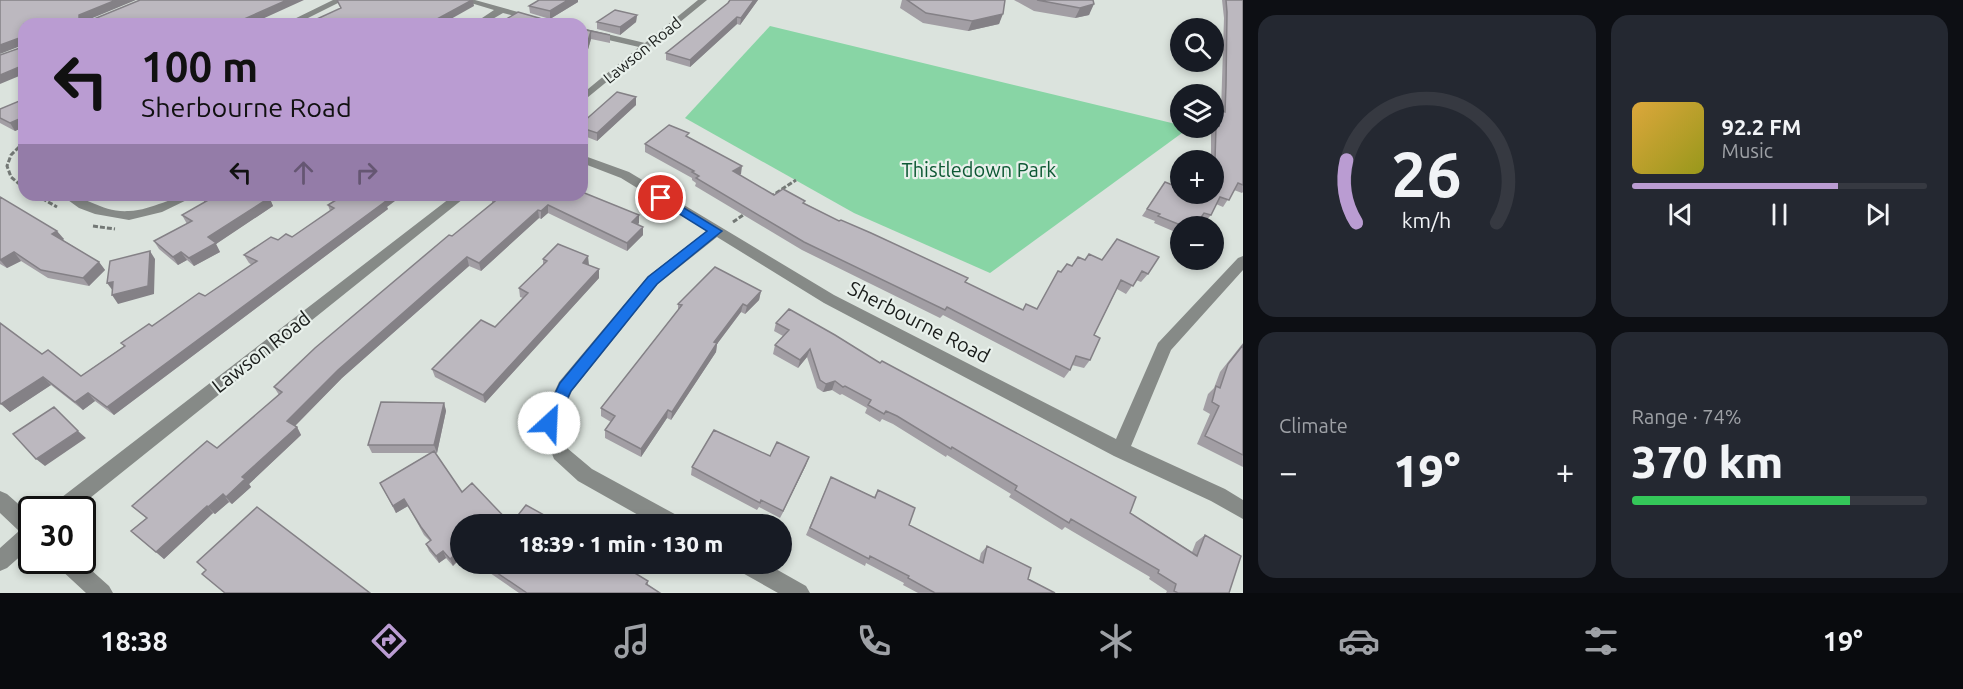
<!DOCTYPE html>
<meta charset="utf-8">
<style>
:root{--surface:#171b24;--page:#242831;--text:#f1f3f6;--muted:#9ea1a6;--line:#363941;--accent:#ba9cd2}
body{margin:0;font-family:Ubuntu,sans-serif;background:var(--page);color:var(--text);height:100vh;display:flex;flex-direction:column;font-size:22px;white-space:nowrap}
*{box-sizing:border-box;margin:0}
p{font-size:20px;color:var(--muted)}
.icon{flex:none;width:33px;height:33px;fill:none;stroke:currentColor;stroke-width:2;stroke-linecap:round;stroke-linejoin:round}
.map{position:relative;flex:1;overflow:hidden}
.details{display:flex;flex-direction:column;gap:15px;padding:15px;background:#0d0f14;width:720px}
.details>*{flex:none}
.top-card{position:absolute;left:18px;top:18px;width:570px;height:183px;border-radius:18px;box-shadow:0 3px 9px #0003;background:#ba9cd2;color:#111;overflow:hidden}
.controls{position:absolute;left:1170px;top:18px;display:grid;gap:12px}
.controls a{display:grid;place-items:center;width:54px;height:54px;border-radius:50%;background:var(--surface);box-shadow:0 3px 9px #0003;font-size:30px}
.speed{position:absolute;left:18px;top:496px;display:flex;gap:12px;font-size:30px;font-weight:700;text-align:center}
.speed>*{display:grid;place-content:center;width:78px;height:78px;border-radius:50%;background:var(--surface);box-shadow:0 3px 9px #0003;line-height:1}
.speed .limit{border:3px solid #111;border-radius:9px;background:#fff;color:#111}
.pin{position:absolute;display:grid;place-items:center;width:51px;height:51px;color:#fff;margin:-26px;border:3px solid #fff;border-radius:50%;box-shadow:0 2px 6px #0007}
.me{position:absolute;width:66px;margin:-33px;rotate:25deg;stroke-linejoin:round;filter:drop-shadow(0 0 4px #0008)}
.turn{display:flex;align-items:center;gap:21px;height:126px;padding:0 24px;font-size:27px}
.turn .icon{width:78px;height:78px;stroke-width:2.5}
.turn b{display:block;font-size:42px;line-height:51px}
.lanes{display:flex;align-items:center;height:57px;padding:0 24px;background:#0003;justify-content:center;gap:30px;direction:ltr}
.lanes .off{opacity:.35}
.big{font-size:45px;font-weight:800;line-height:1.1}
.details .card{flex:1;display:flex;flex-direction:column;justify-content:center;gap:9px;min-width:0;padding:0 21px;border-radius:18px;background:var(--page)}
.details .dial{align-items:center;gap:0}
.dial svg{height:156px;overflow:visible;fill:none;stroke:var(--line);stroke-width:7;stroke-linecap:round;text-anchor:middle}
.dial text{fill:var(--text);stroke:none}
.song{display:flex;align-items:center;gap:18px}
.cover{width:72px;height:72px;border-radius:9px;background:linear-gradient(135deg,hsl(40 70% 55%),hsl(60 70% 35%))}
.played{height:6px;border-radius:3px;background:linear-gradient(90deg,var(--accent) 70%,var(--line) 70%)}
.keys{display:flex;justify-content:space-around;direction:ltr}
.heat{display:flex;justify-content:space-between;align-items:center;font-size:33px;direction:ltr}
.charge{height:9px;border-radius:4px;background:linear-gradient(90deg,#34c759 74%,var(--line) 0)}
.details .tiles{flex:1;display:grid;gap:15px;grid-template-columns:repeat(2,1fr)}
.trip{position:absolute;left:450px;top:514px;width:342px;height:60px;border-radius:30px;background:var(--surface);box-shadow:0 3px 9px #0003;font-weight:800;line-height:60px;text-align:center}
.tab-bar{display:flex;height:96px;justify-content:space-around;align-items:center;background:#090b0e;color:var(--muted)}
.tab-bar .icon{width:42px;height:42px}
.tab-bar .on{color:var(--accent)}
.tab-bar b{font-size:27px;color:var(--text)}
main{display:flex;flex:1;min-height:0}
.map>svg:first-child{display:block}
.green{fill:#88d5a5}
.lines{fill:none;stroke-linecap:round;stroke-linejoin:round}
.path{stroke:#737875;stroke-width:3;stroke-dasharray:5 2;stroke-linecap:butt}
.minor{fill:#868a87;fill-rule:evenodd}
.wall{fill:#a29ea4}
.shaded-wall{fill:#848186}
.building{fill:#bcb8bf;stroke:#848186;stroke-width:1.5}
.route{fill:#1a73e8;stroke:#114b97;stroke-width:1.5}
.labels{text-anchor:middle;stroke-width:4.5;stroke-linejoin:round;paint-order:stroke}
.far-street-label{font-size:16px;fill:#181b19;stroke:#e8f0eb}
.park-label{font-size:20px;fill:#0d5834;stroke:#e8f0eb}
.street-label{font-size:20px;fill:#181b19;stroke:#e8f0eb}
</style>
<main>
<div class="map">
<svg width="1243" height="593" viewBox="0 0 1243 593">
<rect width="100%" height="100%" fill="#dbe3dd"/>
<path class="green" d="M770,26L1180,125L1182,133L990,273L854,213L685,118Z"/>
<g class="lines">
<path class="path" d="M24,142L11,155L7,166L11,177L24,188
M36,195L57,207
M770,197L796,180
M204,201L214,195
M733,222L746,213
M93,226L115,229"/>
<path class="minor" d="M333,0H344L296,24H284Z
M461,0H475L561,24H545L503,13L484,24H473L494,10Z
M698,0H707L582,102V94L639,47L582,34V28L645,43Z
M582,155L629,172L834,295L1116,439L1158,343L1238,258L1243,256V270L1171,350L1131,446L1225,489L1243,500V519L1211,501L1114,456L824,303L717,237L658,284L572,391L558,423L567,448L592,469L682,518L685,525H656L578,481L554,459L540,423L559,382L648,276L707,231L621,178L582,163Z
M61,195C86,195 102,213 129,211C154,210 172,195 197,195L162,212L129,220L95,214L79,208Z
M454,195H468L75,510H50L53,504Z
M0,491L7,494L32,516V546L7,568L0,571V548L19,531L0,513Z
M56,561H81L109,586L113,593H86L59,568Z
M736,564H767L806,586L810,593H778L739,571Z"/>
</g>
<path class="wall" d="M730,0H758L740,25L737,24L690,67L666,60V53L728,3Z
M902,0H1005L999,24L968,31L923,23L900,8Z
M1014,0H1093L1089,15L1075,18L1034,11Z
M1222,0H1243V192L1242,193L1234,190L1223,207L1216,204L1211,215L1205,222L1200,219L1195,226H1180V234L1154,223L1155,221L1142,216L1165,182L1180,194H1214V160H1202L1205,157L1211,159V132L1214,128V117L1219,110L1221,111L1224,18Z
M578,2L550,19L530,13L529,6Z
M637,15L636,22L620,35L597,29V22Z
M586,30L610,35V43L591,39L584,63Z
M636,97V105L597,141L582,135V128Z
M24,99V127L15,131L0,123V109Z
M689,138L741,174L739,175L774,195L804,203L839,221L1022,310L1037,308L1061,272L1085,260H1102L1117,239L1148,274L1141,282L1136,280L1126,294L1117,289L1094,335L1090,360L1084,368L1072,365L1070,370L1064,378L943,315L940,318L802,250L695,186L696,183L692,180V178L645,152V144Z
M217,195H277L270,199L273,206L216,244L220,252L194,266L187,260L178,265L159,249L154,241L187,224L182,215Z
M497,195L639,223L638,224L643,235L627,251L548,213L541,219L539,218L481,271L469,266L342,378L295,426L297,427L301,435L249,484L251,487L232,504L229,502L215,514L213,513L164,559L131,531L146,518L132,506L217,448L279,395L274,387L492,203V199Z
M0,197L64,239L63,240L99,262L105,270L89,286L48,278L21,261L7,268L0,264Z
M328,205L387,207L388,209L114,415L95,401L83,410L51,385L10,412L0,403L42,354L81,376L124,346L121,343L205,296L252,265L249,263L244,255L278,240L292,237L330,211Z
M588,256V265L599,269V278L485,403L435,377L432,369L495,327L523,298L520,297L519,288L543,265V259Z
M761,291L759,300L745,314L741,312L717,344L716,352L671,420L667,418L641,457L605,438V430L611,422L601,416V408L678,310V304Z
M776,323L880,363L1130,513L1192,552L1196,542L1205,535L1229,593H1166L1167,591L1149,579L1150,577L1065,527L1062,530L1009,497L1011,494L947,455L946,457L893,424L882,419L880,422L865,413L867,408L842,394L840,395L832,390L823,392L817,388L807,357L798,368L773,354L775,345L783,336L774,331Z
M1243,343V467L1197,444L1210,414L1203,410L1208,394L1214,388L1220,372Z
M444,403L446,411L437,453H435L462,492L511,524L562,525H460L453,566L446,558L439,563L429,551L426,544L430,541L424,535L408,506L396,513L380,483L430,453H372L368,445Z
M770,456L806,465L780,518L759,507L757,510L691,475L692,467Z
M831,477L874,497L878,490L909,525L979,561L981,553L987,546L1028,579L1055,593H918L903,585L904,583L866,563L865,566L806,535Z
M477,564H620L648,581V585L660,593H519Z"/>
<path class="shaded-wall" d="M116,0H136L83,22L79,19V15Z
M287,0H304L251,24H233Z
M472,0H473L474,6L442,24H428Z
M568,0H578V2L550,19V11Z
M754,0H758L740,25L741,18Z
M1094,4L1089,15L1075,18L1080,8Z
M1003,14L999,24L968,31L972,21Z
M637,15L636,22L620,35V27Z
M737,17V24L690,67V60Z
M539,18L540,24H529Z
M591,31V39L584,63L582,64V56Z
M19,38L23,45L0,54V45Z
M24,65V74L0,84V75Z
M636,97V105L597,141V133Z
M24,117V127L15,131L10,123Z
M742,166L741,174L732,179L733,171Z
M262,195H277L270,199L273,206L216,244L220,252L194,266L189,258L208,237Z
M390,195H403L387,207L388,209L114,415L107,407Z
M548,205V213L541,219V211Z
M538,210L539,218L481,271L479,263Z
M639,215V223L632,230V222Z
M643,227V235L627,251V243Z
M57,231L64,239L59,242L52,234Z
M150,251L155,259L154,294L118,304L112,295Z
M14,252L21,261L7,268L0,260Z
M181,252L187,260L178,265L173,257Z
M588,256L589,265L583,271V263Z
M467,257L469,266L342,378L292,429L287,421L338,370Z
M99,262L105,270L89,286L83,278Z
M599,269V278L485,403L483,395Z
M113,282V291L107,283Z
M761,291L759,300L745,314L747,306Z
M743,304L741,312L717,344L716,352L671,420L672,412L714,342Z
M810,349L807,357L798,368L800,360Z
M43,377L51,385L10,412L1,404Z
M835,381L832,390L823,392L826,384Z
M88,393L95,401L83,410L75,402Z
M444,403L446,411L437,453L434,445Z
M668,410L667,418L641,457V449Z
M297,427L301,435L249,484L251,487L232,504L226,497L242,477Z
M78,431L86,438L45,466L36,459Z
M809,457L806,465L780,518L783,511Z
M223,494L229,502L215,514L208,507Z
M404,499L408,506L396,513L393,506Z
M207,506L213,513L164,559L156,552Z
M460,550V559L453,566L450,559Z
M443,551L446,558L439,563L436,556Z"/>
<path class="building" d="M0,0H116L79,15V19H94L140,0H287L233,24H24V65L0,75V55L20,48L22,40L19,38L0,45Z
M337,0H472L428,24H306L341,8Z
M539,0H568L550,11L529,6Z
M730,0H754L741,18L737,17L690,60L666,53L728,3Z
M907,0H1005L1003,14L972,21L926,13Z
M1037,0H1093L1094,4L1080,8Z
M1226,0H1243V185L1238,183L1229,200L1220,197L1211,215L1204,213L1195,226H1183L1158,216L1160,214L1147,209L1165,182L1180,188V194H1214V160H1203L1205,157L1215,160L1216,126H1219V110L1225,112L1226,85L1227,12Z
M615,10L637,15L620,27L597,22Z
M518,12L539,18L529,24H498Z
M586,30L610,35L591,31L584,55L582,56V33Z
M617,92L636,97L597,133L582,128V123Z
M24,99V117L10,123L0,118V109Z
M669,125L689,133L686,136L742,166L733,171L774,195L783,189L805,201L803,203L839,221L841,220L871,233L968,278L965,282L1023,310L1026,304L1037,309L1058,271L1061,272L1067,264L1072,266L1078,257L1085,260L1089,254L1102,260L1117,239L1159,257L1148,274L1142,271L1133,286L1121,280L1094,335L1100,338L1090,360L1076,356L1070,370L947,307L945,310L804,242L696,178L699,176L692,172L694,171L645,144Z
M582,192L639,215L632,222L643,227L627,243L548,205L541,211L538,210L479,263L467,257L338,370L287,421L297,427L242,477L245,479L226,497L223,494L208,507L207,506L156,552L131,531L147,518L132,506L207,441L217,448L282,392L274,387L315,348L449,235L452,236L495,201L492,199L497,195H582Z
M217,195H263L269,198L208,237L216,243L189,258L181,252L173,257L154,241L192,221L182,215Z
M344,195H390L383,200L386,201L107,407L88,393L75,402L43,377L1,404L0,403V323L42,354L48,350L81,376L125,346L121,343L149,324L152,326L199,293L205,296L257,261L244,255L271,237L278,240L286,234L292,237L334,208L328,205Z
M0,197L57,231L52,234L99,262L83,278L41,270L14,252L0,260Z
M558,244L588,256L583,263L599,269L483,395L432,369L481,320L495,327L528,293L519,288L547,261L543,259Z
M150,251L148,286L112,295L113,282L107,283L110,261Z
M715,267L761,291L747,306L743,304L714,342L717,343L672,412L668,410L641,449L605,430L615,416L601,408L682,305L678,304Z
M789,309L835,335L880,363L882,361L1136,497L1130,513L1197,556L1205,535L1241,556L1229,593H1178L1174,591L1176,584L1158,573L1159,570L1071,519L1069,523L1015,490L1017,486L952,447L951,449L897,416L886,411L884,414L868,405L871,400L845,386L843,387L835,381L826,384L820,380L810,349L800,360L775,345L789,330L776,323Z
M1243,345V455L1205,436L1219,406L1212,402L1216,386L1220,388L1228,364Z
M381,402L444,403L434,445H368Z
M54,407L78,431L36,459L13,434Z
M714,430L770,456L777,442L809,457L783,511L761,500L760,503L692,467Z
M434,451L462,492L472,483L511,524L526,505L562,525H460V550L450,559L443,551L436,556L426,544L431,540L421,527L404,499L393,506L380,483Z
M831,477L875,498L878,490L915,508L909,525L983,563L987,546L1031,568L1028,579L1055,593H935L908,578L909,576L870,556L869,559L810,528Z
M257,507L370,593H225L202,574L206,570L197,562Z
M484,564H620L648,581L646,584L660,593H527Z"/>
<path class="route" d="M661,194L722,231L657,284L571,391L554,428L549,430L543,428L541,423L560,383L648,277L707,231L657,200V195Z"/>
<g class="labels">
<g class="far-street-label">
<text transform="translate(642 50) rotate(-39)" y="6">Lawson Road</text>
</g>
<g class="park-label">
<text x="979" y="177">Thistledown Park</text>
</g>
<g class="street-label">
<text transform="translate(919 322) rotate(27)" y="7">Sherbourne Road</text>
<text transform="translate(261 352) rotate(-38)" y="7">Lawson Road</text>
</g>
</g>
</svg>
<div class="controls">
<a><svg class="icon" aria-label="search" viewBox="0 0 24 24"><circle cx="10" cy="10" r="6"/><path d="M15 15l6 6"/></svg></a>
<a><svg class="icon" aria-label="layers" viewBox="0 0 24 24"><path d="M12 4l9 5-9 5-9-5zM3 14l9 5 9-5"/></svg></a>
<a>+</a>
<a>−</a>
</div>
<div class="speed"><div class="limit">30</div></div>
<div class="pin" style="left:661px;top:198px;background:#d93025"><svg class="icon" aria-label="arrive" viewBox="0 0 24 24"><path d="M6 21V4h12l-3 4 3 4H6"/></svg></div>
<svg class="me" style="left:549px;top:423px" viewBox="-20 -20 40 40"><circle r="19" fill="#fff"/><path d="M0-13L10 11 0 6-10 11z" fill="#1a73e8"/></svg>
<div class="trip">18:39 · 1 min · 130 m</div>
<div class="top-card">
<div class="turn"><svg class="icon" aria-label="left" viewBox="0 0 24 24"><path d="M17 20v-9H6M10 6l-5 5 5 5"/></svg><div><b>100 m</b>Sherbourne Road</div></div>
<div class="lanes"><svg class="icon" aria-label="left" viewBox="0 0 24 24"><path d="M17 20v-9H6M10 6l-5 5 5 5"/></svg><svg class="icon off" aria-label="ahead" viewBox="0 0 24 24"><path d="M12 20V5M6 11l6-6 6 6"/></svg><svg class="icon off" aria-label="right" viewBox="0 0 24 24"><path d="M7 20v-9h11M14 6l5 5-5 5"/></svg></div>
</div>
</div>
<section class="details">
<div class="tiles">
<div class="card dial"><svg viewBox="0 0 100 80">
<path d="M14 69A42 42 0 1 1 86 69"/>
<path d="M14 69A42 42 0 0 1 9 37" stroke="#ba9cd2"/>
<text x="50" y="56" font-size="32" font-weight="700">26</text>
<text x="50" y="72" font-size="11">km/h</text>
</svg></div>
<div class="card">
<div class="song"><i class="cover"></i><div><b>92.2 FM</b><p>Music</p></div></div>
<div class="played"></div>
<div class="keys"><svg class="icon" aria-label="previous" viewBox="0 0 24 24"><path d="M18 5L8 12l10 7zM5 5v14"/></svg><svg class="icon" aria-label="pause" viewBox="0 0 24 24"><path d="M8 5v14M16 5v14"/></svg><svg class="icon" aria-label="next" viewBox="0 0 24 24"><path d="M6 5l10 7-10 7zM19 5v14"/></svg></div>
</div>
<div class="card"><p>Climate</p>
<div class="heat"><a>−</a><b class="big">19°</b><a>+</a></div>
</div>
<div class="card"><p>Range · 74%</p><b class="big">370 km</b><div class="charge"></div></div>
</div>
</section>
</main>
<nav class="tab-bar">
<b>18:38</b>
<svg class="icon on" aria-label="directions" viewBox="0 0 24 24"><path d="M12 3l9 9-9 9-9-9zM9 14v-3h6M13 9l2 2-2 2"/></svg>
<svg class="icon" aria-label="music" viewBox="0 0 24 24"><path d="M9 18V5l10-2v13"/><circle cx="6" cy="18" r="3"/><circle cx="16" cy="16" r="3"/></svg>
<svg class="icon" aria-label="phone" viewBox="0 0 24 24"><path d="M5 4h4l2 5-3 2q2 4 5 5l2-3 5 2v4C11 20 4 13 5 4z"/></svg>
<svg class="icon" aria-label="climate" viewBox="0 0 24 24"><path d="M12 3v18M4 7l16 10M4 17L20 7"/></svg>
<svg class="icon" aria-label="car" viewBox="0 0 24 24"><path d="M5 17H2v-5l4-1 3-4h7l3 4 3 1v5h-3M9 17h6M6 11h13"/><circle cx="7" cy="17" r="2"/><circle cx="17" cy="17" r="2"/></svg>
<svg class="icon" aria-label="filters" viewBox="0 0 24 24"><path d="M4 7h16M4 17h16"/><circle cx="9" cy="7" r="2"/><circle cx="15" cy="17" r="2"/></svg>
<b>19°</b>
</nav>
